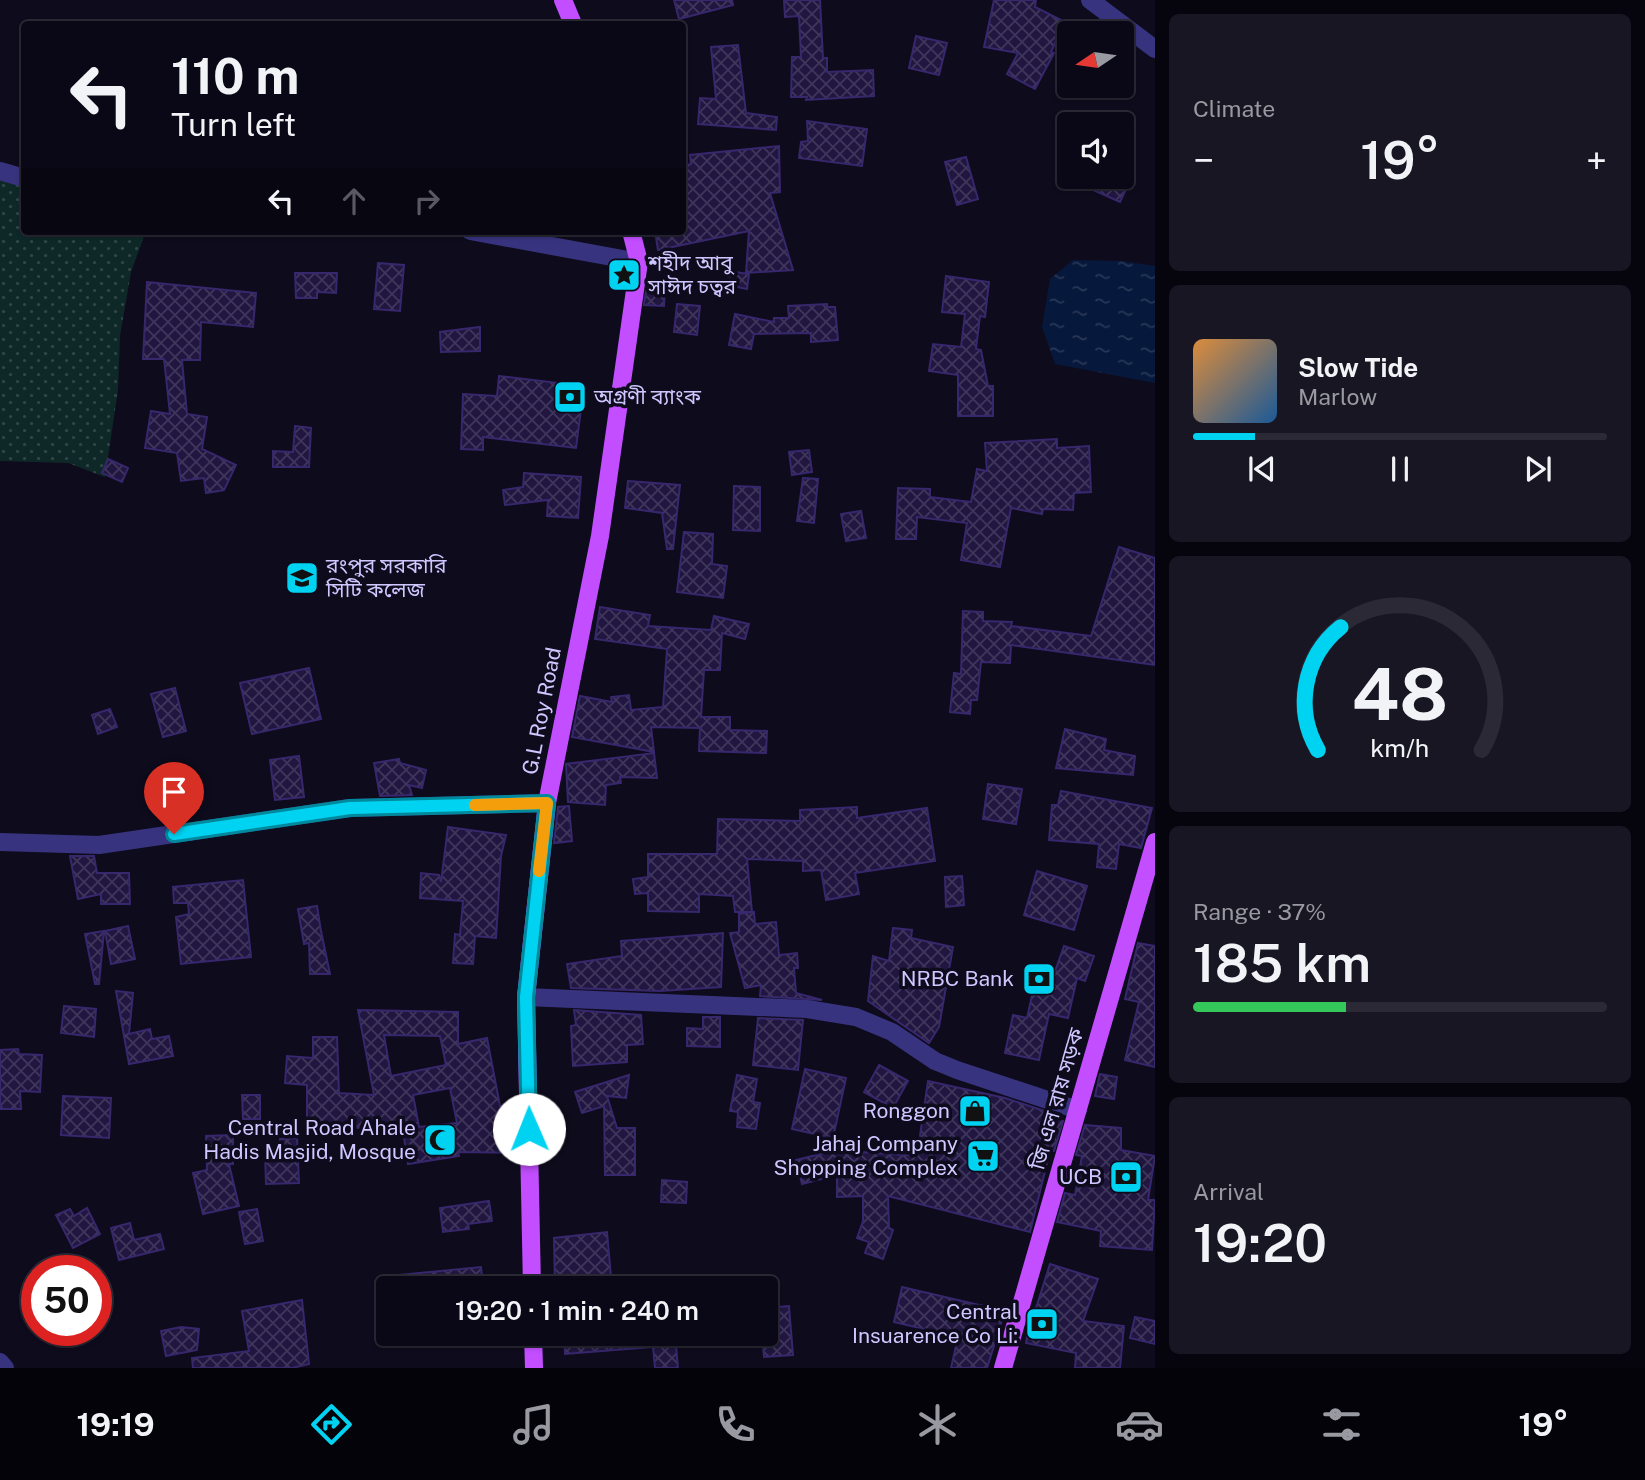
<!DOCTYPE html>
<meta charset="utf-8">
<style>
:root{--surface:#0a0816;--page:#181623;--text:#f1f3f6;--muted:#999aa1;--line:#2a2935;--accent:#00d3f2}
body{margin:0;font-family:"Public Sans","Noto Sans Bengali",sans-serif;background:var(--page);color:var(--text);height:100vh;display:flex;flex-direction:column;font-size:26px;white-space:nowrap}
*{box-sizing:border-box;margin:0}
p{font-size:23px;color:var(--muted)}
.icon{flex:none;width:38px;height:38px;fill:none;stroke:currentColor;stroke-width:2;stroke-linecap:round;stroke-linejoin:round}
.map{position:relative;flex:1;overflow:hidden}
.panel{display:flex;flex-direction:column;gap:14px;padding:14px;background:#06040c;width:490px}
.panel>*{flex:none}
.top-card{position:absolute;left:21px;top:21px;width:665px;height:214px;border-radius:7px;box-shadow:0 2px 5px #0004,0 0 0 2px var(--line);background:#0a0816;color:var(--text);overflow:hidden}
.needle{width:46px;rotate:257deg}
.fabs{position:absolute;left:1057px;top:21px;display:grid;gap:14px}
.fabs a{display:grid;place-items:center;width:77px;height:77px;border-radius:7px;background:var(--surface);box-shadow:0 2px 5px #0004,0 0 0 2px var(--line);font-size:35px}
.speed{position:absolute;left:21px;top:1255px;display:flex;gap:14px;font-size:35px;font-weight:700;text-align:center}
.speed>*{display:grid;place-content:center;width:91px;height:91px;border-radius:50%;background:var(--surface);box-shadow:0 2px 5px #0004,0 0 0 2px var(--line);line-height:1}
.speed .limit{border:10px solid #d22;background:#fff;color:#111}
.pin{position:absolute;display:grid;place-items:center;width:60px;height:60px;color:#fff;margin:-72px -30px;border-radius:50% 50% 50% 0;rotate:-45deg;box-shadow:0 0 7px #0007}
.pin .icon{rotate:45deg}
.me{position:absolute;width:77px;margin:-38px;rotate:359deg;stroke-linejoin:round;filter:drop-shadow(0 0 5px #0008)}
.turn{display:flex;align-items:center;gap:24px;height:147px;padding:0 35px;font-size:32px}
.turn .icon{width:91px;height:91px;stroke-width:2.5}
.turn b{display:block;font-size:49px;line-height:60px}
.lanes{display:flex;align-items:center;height:66px;padding:0 35px;background:#0003;justify-content:center;gap:35px;direction:ltr}
.lanes .off{opacity:.35}
.big{font-size:52px;font-weight:600;line-height:1.1}
.panel .widget{flex:1;display:flex;flex-direction:column;justify-content:center;gap:10px;min-width:0;padding:0 24px;border-radius:10px;background:var(--page)}
.panel .dial{align-items:center;gap:0}
.dial svg{height:182px;overflow:visible;fill:none;stroke:var(--line);stroke-width:7;stroke-linecap:round;text-anchor:middle}
.dial text{fill:var(--text);stroke:none}
.song{display:flex;align-items:center;gap:21px}
.cover{width:84px;height:84px;border-radius:10px;background:linear-gradient(135deg,hsl(30 70% 55%),hsl(210 70% 35%))}
.played{height:7px;border-radius:4px;background:linear-gradient(90deg,var(--accent) 15%,var(--line) 15%)}
.keys{display:flex;justify-content:space-around;direction:ltr}
.heat{display:flex;justify-content:space-between;align-items:center;font-size:38px;direction:ltr}
.charge{height:10px;border-radius:5px;background:linear-gradient(90deg,#34c759 37%,var(--line) 0)}
.trip{position:absolute;left:376px;top:1276px;width:402px;height:70px;border-radius:7px;background:var(--surface);box-shadow:0 2px 5px #0004,0 0 0 2px var(--line);font-weight:600;line-height:70px;text-align:center}
.menu{display:flex;height:112px;justify-content:space-around;align-items:center;background:#040309;color:var(--muted)}
.menu .icon{width:49px;height:49px}
.menu .current{color:var(--accent)}
.menu b{font-size:32px;color:var(--text)}
main{display:flex;flex:1;min-height:0}
.map>svg:first-child{display:block}
.park{fill:url(#park-dots)}
.water{fill:url(#water-ripples)}
.building{fill:url(#building-cross-hatch);stroke:#37276c;stroke-width:2;fill-rule:evenodd}
.lines{fill:none;stroke-linecap:round;stroke-linejoin:round}
.minor{stroke:#38337f;stroke-width:18}
.major{stroke:#c24eff;stroke-width:18}
.route-casing{stroke:#00899d;stroke-width:18}
.route{stroke:#00d3f2;stroke-width:12}
.slow{stroke:#f59e0b;stroke-width:12}
.labels{text-anchor:middle;stroke-width:7;stroke-linejoin:round;paint-order:stroke}
.poi-label{font-size:21px;fill:#cfc7ff;stroke:#0e0b1d;text-anchor:end}
.street-label{font-size:21px;fill:#cfc7ff;stroke:#0e0b1d}
</style>
<main>
<div class="map">
<svg width="1155" height="1368" viewBox="0 0 1155 1368">
<defs>
<pattern id="park-dots" width="8" height="8" patternUnits="userSpaceOnUse" patternTransform="scale(1.75)"><rect width="8" height="8" fill="#0e2827"/><path d="M2 2h.1M6 6h.1" fill="none" stroke="#304647" stroke-width="1.8" stroke-linecap="round"/></pattern>
<pattern id="water-ripples" width="26" height="14" patternUnits="userSpaceOnUse" patternTransform="scale(1.75)"><rect width="26" height="14" fill="#06183b"/><path d="M2 4q2-2 4 0t4 0M15 11q2-2 4 0t4 0" fill="none" stroke="#293858"/></pattern>
<pattern id="building-cross-hatch" width="8" height="8" patternUnits="userSpaceOnUse" patternTransform="scale(1.75)"><rect width="8" height="8" fill="#20163f"/><path d="M0 0l8 8M0 8l8-8" fill="none" stroke="#3f365c"/></pattern>
</defs>
<rect width="100%" height="100%" fill="#0e0b1d"/>
<path class="park" d="M0,163L24,172V231H146L131,272L120,336L118,390L105,477L68,463L0,461Z"/>
<path class="water" d="M1073,260L1121,261L1155,266V383L1055,364L1042,327L1050,279Z"/>
<path class="building" d="M674,0H732L733,5L679,19Z
M784,0H820L823,58H827V72L873,70L874,96L806,100L807,97H791L792,57H801L799,16L785,17Z
M994,0H1036L1035,7L1065,22L1051,52L1054,53L1035,89L1007,74L1018,53L984,47Z
M916,36L947,43L939,75L909,68Z
M738,45L746,113L777,117L776,130L698,124L700,98L716,99L711,47Z
M807,121L867,129L862,166L799,158L801,142L808,141Z
M779,146L780,192L770,193L793,270L746,273L749,231L658,250L655,231H682V166L691,164L690,155Z
M966,157L978,199L957,205L945,162Z
M1064,177H1132L1120,202Z
M378,263L404,265L400,311L374,309Z
M729,271L749,274L747,289L727,285Z
M295,273H337L336,293L317,292V298H296Z
M946,276L989,282L985,317L980,316L976,349L981,350L988,386H993V416H958V375L929,371L933,344L961,347L965,314L942,312Z
M147,282L256,293L253,327L201,322L200,360H182L187,414L207,417L202,449L236,465L224,490L206,493L204,478L181,481L177,453L145,448L151,411L170,414L164,359H143Z
M647,284H665L664,306L644,305Z
M677,304L700,306L697,335L674,332Z
M827,304V307H835L838,340L811,342V333L754,334L751,349L729,345L735,314L774,322V318H789L788,306Z
M480,327V351L441,352L440,332Z
M499,376L584,386L576,448L483,437V450L461,449L463,394L497,396Z
M295,426L311,428L309,467H273V451L293,452Z
M1057,439V448L1089,446L1091,492L1074,493L1073,510L1043,509L1042,514L1011,508L1000,567L961,560L967,523L917,517L916,539H896L898,488L930,489V497L971,502L977,469L987,471L985,443Z
M809,450L812,472L792,475L789,452Z
M108,459L128,468L122,482L102,473Z
M524,473L581,477L578,518L547,516L548,500L505,505L503,490L523,487Z
M803,478L818,479L814,523L797,521Z
M628,481L680,485L673,549H667L662,513L625,508Z
M734,486L760,487V531L733,530Z
M861,511L866,538L846,541L841,514Z
M684,532L713,534L712,564L727,566L723,598L677,592Z
M1119,547L1155,558V665L1011,645L1010,663L981,662L977,700H971L970,714L950,712L954,673L961,674L963,611L983,612V621L1012,622L1011,626L1091,636Z
M600,607L650,615L648,626L711,630L714,616L749,624L745,639L722,633L720,670H704L701,717H730V730L767,731L766,753L699,751L700,728L651,727L654,752L572,737L580,696L612,702L611,697L629,695L631,710L663,707L667,649L595,639Z
M309,668L321,719L252,734L240,683Z
M175,688L186,731L163,737L151,694Z
M110,709L117,727L98,734L92,715Z
M1065,729L1106,739L1104,750L1135,756L1133,775L1056,768Z
M654,753L657,778L620,777L621,783L606,785L605,805L568,802L566,764Z
M299,756L304,797L275,800L270,760Z
M399,759L400,763L426,770L422,788L409,785L412,795L380,796L374,763Z
M988,784L1022,789L1016,824L983,819Z
M1061,791L1152,808L1141,848L1119,844L1116,869L1097,867L1099,844L1049,840L1052,805H1058Z
M569,806L572,841L554,843L558,807Z
M857,807V818L927,808L935,861L855,873L859,894L826,900L821,870L803,871V861L747,859L752,912H735L733,896L699,894V912L648,911V893L635,894L633,879L648,877V854H717L718,819L800,821V810Z
M448,827L506,835L501,856L496,938L475,936L473,964L453,963L455,934L460,935L463,901L420,898L421,873L439,875L441,882Z
M70,856H94L97,873H129L130,904H101V894L78,899Z
M1037,871L1087,886L1074,930L1024,915Z
M962,876L964,905L946,907L945,877Z
M243,880L251,957L181,964L176,917L189,914L188,903H174L173,887Z
M317,906L321,931L330,974H310L309,943L304,944L298,909Z
M754,912L755,924L776,922L779,955L797,953L798,968H794L796,993L822,1000L760,996L761,985L745,988L730,933L739,932V914Z
M128,926L135,959L111,964L105,931Z
M893,928L912,930L911,938L953,947L939,1027L929,1043L868,1001L873,956L889,961Z
M104,931L99,984H95L85,934Z
M723,933L721,987L660,991L571,988L567,964L622,956L621,941Z
M1138,943L1155,946V1067L1125,1060L1139,1002L1125,999Z
M1064,946L1094,956L1085,981L1077,978L1068,1018L1049,1014L1039,1060L1005,1053L1013,1015L1027,1018L1037,973L1053,977Z
M116,991L133,993L129,1034L150,1029L152,1039L169,1036L173,1056L129,1064Z
M64,1006L96,1009L94,1037L61,1033Z
M358,1010L458,1012V1044L487,1038L500,1106H517L518,1153L458,1152L459,1156L408,1164L403,1131L307,1124V1085L285,1083L287,1056L313,1058V1037H337L339,1093L374,1095ZM384,1035L440,1036L446,1065L391,1076ZM450,1088L457,1123L419,1127L413,1095Z
M574,1010L641,1015L643,1044L627,1045V1062L573,1066L571,1026L576,1025Z
M703,1017H720V1047L687,1046V1028L703,1029Z
M758,1018L803,1020L798,1070L753,1065Z
M18,1049L19,1054L42,1055L40,1092L20,1091L21,1109H0V1050Z
M879,1065L908,1081L893,1108L864,1092Z
M805,1069L846,1078L833,1138L792,1129Z
M1100,1074L1117,1077L1114,1099L1095,1096Z
M629,1075L626,1098L607,1096L617,1128H635V1175H605L604,1106L582,1113L575,1092Z
M737,1075L757,1079L753,1102L760,1103L756,1129L737,1127L738,1112L730,1111Z
M928,1081L1005,1098L1057,1115L1056,1120L1063,1121L1054,1151H1050L1030,1232L888,1196L889,1228L893,1230L883,1259L865,1253L869,1242L857,1238L863,1221V1196L837,1197V1175L802,1184L796,1160L845,1148H862V1152L917,1156Z
M242,1095H260V1119H243Z
M63,1096L111,1098L109,1138L61,1135Z
M1085,1125L1121,1128V1150L1155,1156L1148,1200H1155L1152,1250L1100,1246L1101,1231L1057,1222L1065,1193L1075,1195L1082,1156L1076,1155Z
M233,1135V1164H229L239,1206L203,1214L193,1173L207,1170L206,1136Z
M297,1138L299,1183L266,1184L265,1152H280V1139Z
M662,1180L687,1182L686,1203L661,1202Z
M489,1201L492,1221L468,1224L469,1229L443,1232L440,1208Z
M87,1208L100,1234L73,1248L56,1215L70,1209L74,1216Z
M257,1209L263,1241L245,1244L239,1212Z
M130,1223L134,1240L160,1234L164,1249L119,1260L111,1228Z
M607,1232L612,1288H555L554,1238Z
M1050,1264L1098,1279L1083,1321L1124,1326L1120,1368H1075L1076,1353L1026,1343L1032,1310L1035,1311Z
M481,1267L483,1288H379V1277Z
M902,1287L1005,1311L987,1368H951L958,1337L894,1322Z
M302,1300L309,1364L292,1368H193L192,1358L249,1351L242,1311Z
M789,1306L793,1355L764,1357L762,1334H766V1308Z
M1135,1317L1155,1321V1344L1130,1338Z
M181,1327L199,1329L197,1350L166,1356L161,1331Z
M564,1334H675L678,1368H655L653,1347L565,1354Z"/>
<g class="lines">
<path class="minor" d="M1090,0L1155,49
M0,171L24,178
M470,231L639,262
M0,842L99,845L350,808L547,803
M526,997L807,1009L856,1017L892,1032L935,1061L957,1070L1078,1110
M0,1362L5,1368"/>
<path class="major" d="M563,0L573,24
M532,1288L526,997L547,803L600,536L639,262L631,231
M533,1334L534,1368
M1003,1368L1155,842"/>
</g>
<g class="lines">
<defs>
<path id="route" d="M174,834L350,808L547,803L526,997L529,1129"/>
</defs>
<use href="#route" class="route-casing"/>
<use href="#route" class="route"/>
<path class="slow" d="M475,805L547,803L539,871"/>
</g>
<defs>
<symbol id="sight-square" viewBox="-11 -11 22 22"><rect x="-9" y="-9" width="18" height="18" rx="4" fill="#00d3f2" stroke="#0e0b1d"/><path d="M0-6L1.8-2.2L6-1.7L2.9 1.2L3.7 5.4L0 3.3L-3.7 5.4L-2.9 1.2L-6-1.7L-1.8-2.2Z" fill="#111"/></symbol>
<symbol id="bank-square" viewBox="-11 -11 22 22"><rect x="-9" y="-9" width="18" height="18" rx="4" fill="#00d3f2" stroke="#0e0b1d"/><path d="M-6-4H6V4H-6ZM0-2.3a2.3 2.3 0 1 0 0 4.6a2.3 2.3 0 1 0 0-4.6Z" fill="#111"/></symbol>
<symbol id="university-square" viewBox="-11 -11 22 22"><rect x="-9" y="-9" width="18" height="18" rx="4" fill="#00d3f2" stroke="#0e0b1d"/><path d="M0-5L7-2L0 1L-7-2ZM-4 1L0 2.5L4 1V4Q0 6-4 4Z" fill="#111"/></symbol>
<symbol id="shop-square" viewBox="-11 -11 22 22"><rect x="-9" y="-9" width="18" height="18" rx="4" fill="#00d3f2" stroke="#0e0b1d"/><path d="M-5-2.5h2.3a2.7 3.5 0 0 1 5.4 0H5L5.5 6h-11ZM-1.5-2.5h3a1.5 2.3 0 0 0-3 0Z" fill="#111"/></symbol>
<symbol id="mosque-square" viewBox="-11 -11 22 22"><rect x="-9" y="-9" width="18" height="18" rx="4" fill="#00d3f2" stroke="#0e0b1d"/><path d="M3.5-4.9A6 6 0 1 0 3.5 4.9A5 5 0 1 1 3.5-4.9Z" fill="#111"/></symbol>
<symbol id="supermarket-square" viewBox="-11 -11 22 22"><rect x="-9" y="-9" width="18" height="18" rx="4" fill="#00d3f2" stroke="#0e0b1d"/><path d="M-6-5.5h2.5l.6 2H6L4.5 2H-2.5L-4.4-4H-6ZM-1.5 3.2a1.3 1.3 0 1 0 .1 0ZM3 3.2a1.3 1.3 0 1 0 .1 0Z" fill="#111"/></symbol>
</defs>
<g fill-rule="evenodd">
<use href="#sight-square" x="605" y="256" width="38" height="38"/>
<use href="#bank-square" x="551" y="378" width="38" height="38"/>
<use href="#university-square" x="283" y="559" width="38" height="38"/>
<use href="#bank-square" x="1020" y="960" width="38" height="38"/>
<use href="#shop-square" x="956" y="1092" width="38" height="38"/>
<use href="#mosque-square" x="421" y="1121" width="38" height="38"/>
<use href="#supermarket-square" x="964" y="1137" width="38" height="38"/>
<use href="#bank-square" x="1107" y="1158" width="38" height="38"/>
<use href="#bank-square" x="1023" y="1305" width="38" height="38"/>
</g>
<g class="labels">
<g class="poi-label">
<text x="648" y="270" text-anchor="start">শহীদ আবু<tspan x="648" dy="24">সাঈদ চত্বর</tspan></text>
<text x="594" y="404" text-anchor="start">অগ্রণী ব্যাংক</text>
<text x="326" y="573" text-anchor="start">রংপুর সরকারি<tspan x="326" dy="24">সিটি কলেজ</tspan></text>
<text x="1014" y="986">NRBC Bank</text>
<text x="950" y="1118">Ronggon</text>
<text x="416" y="1135">Central Road Ahale<tspan x="416" dy="24">Hadis Masjid, Mosque</tspan></text>
<text x="958" y="1151">Jahaj Company<tspan x="958" dy="24">Shopping Complex</tspan></text>
<text x="1102" y="1184">UCB</text>
<text x="1018" y="1319">Central<tspan x="1018" dy="24">Insuarence Co Li:</tspan></text>
</g>
<g class="street-label">
<text transform="translate(542 711) rotate(-79)" y="7">G.L Roy Road</text>
<text transform="translate(1057 1099) rotate(-74)" y="7">জি এল রায় সড়ক</text>
</g>
</g>
</svg>
<div class="fabs">
<a><svg class="needle" viewBox="-14 -14 28 28"><path d="M0-13l5 13h-10z" fill="#e53935"/><path d="M0 13l5-13h-10z" fill="#999aa1"/></svg></a>
<a><svg class="icon" aria-label="sound" viewBox="0 0 24 24"><path d="M4 9h4l5-4v14l-5-4H4zM17 9q2 3 0 6"/></svg></a>
</div>
<div class="speed"><div class="limit">50</div></div>
<div class="pin" style="left:174px;top:834px;background:#d93025"><svg class="icon" aria-label="arrive" viewBox="0 0 24 24"><path d="M6 21V4h12l-3 4 3 4H6"/></svg></div>
<svg class="me" style="left:529px;top:1129px" viewBox="-20 -20 40 40"><circle r="19" fill="#fff"/><path d="M0-13L10 11 0 6-10 11z" fill="#00d3f2"/></svg>
<div class="trip">19:20 · 1 min · 240 m</div>
<div class="top-card">
<div class="turn"><svg class="icon" aria-label="left" viewBox="0 0 24 24"><path d="M17 20v-9H6M10 6l-5 5 5 5"/></svg><div><b>110 m</b>Turn left</div></div>
<div class="lanes"><svg class="icon" aria-label="left" viewBox="0 0 24 24"><path d="M17 20v-9H6M10 6l-5 5 5 5"/></svg><svg class="icon off" aria-label="ahead" viewBox="0 0 24 24"><path d="M12 20V5M6 11l6-6 6 6"/></svg><svg class="icon off" aria-label="right" viewBox="0 0 24 24"><path d="M7 20v-9h11M14 6l5 5-5 5"/></svg></div>
</div>
</div>
<section class="panel">
<div class="widget"><p>Climate</p>
<div class="heat"><a>−</a><b class="big">19°</b><a>+</a></div>
</div>
<div class="widget">
<div class="song"><i class="cover"></i><div><b>Slow Tide</b><p>Marlow</p></div></div>
<div class="played"></div>
<div class="keys"><svg class="icon" aria-label="previous" viewBox="0 0 24 24"><path d="M18 5L8 12l10 7zM5 5v14"/></svg><svg class="icon" aria-label="pause" viewBox="0 0 24 24"><path d="M8 5v14M16 5v14"/></svg><svg class="icon" aria-label="next" viewBox="0 0 24 24"><path d="M6 5l10 7-10 7zM19 5v14"/></svg></div>
</div>
<div class="widget dial"><svg viewBox="0 0 100 80">
<path d="M14 69A42 42 0 1 1 86 69"/>
<path d="M14 69A42 42 0 0 1 24 15" stroke="#00d3f2"/>
<text x="50" y="56" font-size="32" font-weight="700">48</text>
<text x="50" y="72" font-size="11">km/h</text>
</svg></div>
<div class="widget"><p>Range · 37%</p><b class="big">185 km</b><div class="charge"></div></div>
<div class="widget"><p>Arrival</p><b class="big">19:20</b></div>
</section>
</main>
<nav class="menu">
<b>19:19</b>
<svg class="icon current" aria-label="directions" viewBox="0 0 24 24"><path d="M12 3l9 9-9 9-9-9zM9 14v-3h6M13 9l2 2-2 2"/></svg>
<svg class="icon" aria-label="music" viewBox="0 0 24 24"><path d="M9 18V5l10-2v13"/><circle cx="6" cy="18" r="3"/><circle cx="16" cy="16" r="3"/></svg>
<svg class="icon" aria-label="phone" viewBox="0 0 24 24"><path d="M5 4h4l2 5-3 2q2 4 5 5l2-3 5 2v4C11 20 4 13 5 4z"/></svg>
<svg class="icon" aria-label="climate" viewBox="0 0 24 24"><path d="M12 3v18M4 7l16 10M4 17L20 7"/></svg>
<svg class="icon" aria-label="car" viewBox="0 0 24 24"><path d="M5 17H2v-5l4-1 3-4h7l3 4 3 1v5h-3M9 17h6M6 11h13"/><circle cx="7" cy="17" r="2"/><circle cx="17" cy="17" r="2"/></svg>
<svg class="icon" aria-label="filters" viewBox="0 0 24 24"><path d="M4 7h16M4 17h16"/><circle cx="9" cy="7" r="2"/><circle cx="15" cy="17" r="2"/></svg>
<b>19°</b>
</nav>
